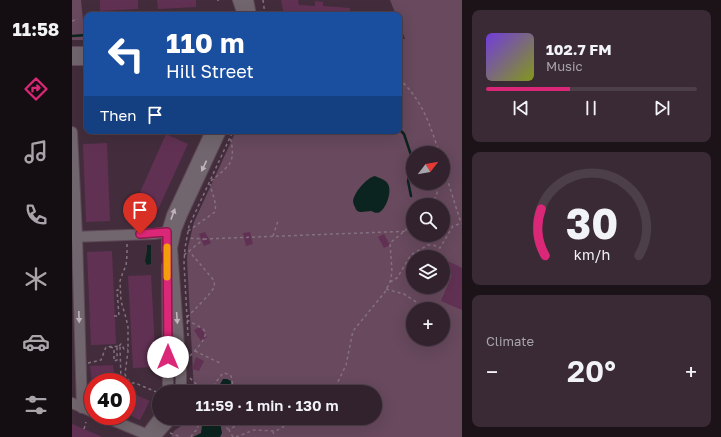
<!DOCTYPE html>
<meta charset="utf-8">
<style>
:root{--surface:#32222d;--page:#3a2a35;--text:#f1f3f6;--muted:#a8a4aa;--line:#4d3f49;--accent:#db2777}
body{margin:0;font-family:"Golos Text",sans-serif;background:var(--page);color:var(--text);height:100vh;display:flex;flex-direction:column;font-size:15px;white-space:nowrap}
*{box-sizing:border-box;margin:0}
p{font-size:13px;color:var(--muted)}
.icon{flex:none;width:22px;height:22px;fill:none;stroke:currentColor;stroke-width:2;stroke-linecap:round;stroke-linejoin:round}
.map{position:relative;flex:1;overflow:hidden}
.sheet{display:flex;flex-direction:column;gap:10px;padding:10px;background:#1c1319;width:259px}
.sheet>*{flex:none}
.banner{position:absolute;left:12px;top:12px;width:318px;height:122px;border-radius:8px;box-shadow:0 4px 16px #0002,0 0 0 1px var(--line);background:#1a4fa0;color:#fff;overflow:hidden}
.needle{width:26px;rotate:59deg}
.buttons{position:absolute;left:334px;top:146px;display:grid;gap:8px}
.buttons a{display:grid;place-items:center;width:44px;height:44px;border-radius:50%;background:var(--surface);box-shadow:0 4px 16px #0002,0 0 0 1px var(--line);font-size:20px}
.speed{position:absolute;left:12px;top:373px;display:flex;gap:8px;font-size:20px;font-weight:700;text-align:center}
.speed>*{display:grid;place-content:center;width:52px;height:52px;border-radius:50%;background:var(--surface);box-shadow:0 4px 16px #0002,0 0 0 1px var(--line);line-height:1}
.speed .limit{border:6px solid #d22;background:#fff;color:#111}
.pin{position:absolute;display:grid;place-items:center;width:34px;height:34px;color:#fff;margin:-41px -17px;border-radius:50% 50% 50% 0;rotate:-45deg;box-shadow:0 0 4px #0007}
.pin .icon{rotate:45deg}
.me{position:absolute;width:44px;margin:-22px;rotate:0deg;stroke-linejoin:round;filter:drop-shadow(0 0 3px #0008)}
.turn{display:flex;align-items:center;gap:14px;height:84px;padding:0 16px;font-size:18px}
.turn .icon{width:52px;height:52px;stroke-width:2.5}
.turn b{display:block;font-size:28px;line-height:34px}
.then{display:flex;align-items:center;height:38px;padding:0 16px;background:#0003;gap:8px;font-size:15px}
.big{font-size:30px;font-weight:600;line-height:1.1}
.sheet .card{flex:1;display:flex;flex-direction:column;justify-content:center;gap:6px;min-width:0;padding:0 14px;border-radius:8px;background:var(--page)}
.sheet .dial{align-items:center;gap:0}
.dial svg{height:104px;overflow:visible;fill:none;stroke:var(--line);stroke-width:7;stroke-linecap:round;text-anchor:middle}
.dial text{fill:var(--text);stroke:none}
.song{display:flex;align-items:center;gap:12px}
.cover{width:48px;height:48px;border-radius:6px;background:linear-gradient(135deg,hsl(260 70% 55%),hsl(70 70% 35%))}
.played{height:4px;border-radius:2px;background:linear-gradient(90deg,var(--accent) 40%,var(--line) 40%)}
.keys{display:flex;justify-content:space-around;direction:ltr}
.heat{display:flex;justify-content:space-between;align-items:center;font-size:22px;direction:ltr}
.trip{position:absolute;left:80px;top:385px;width:230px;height:40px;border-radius:20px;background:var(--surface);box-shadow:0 4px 16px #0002,0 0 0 1px var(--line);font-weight:600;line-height:40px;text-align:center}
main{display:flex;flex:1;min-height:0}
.dock{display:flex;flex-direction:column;width:72px;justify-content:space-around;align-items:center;background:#140e12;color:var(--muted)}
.dock .icon{width:28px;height:28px}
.dock .selected{color:var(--accent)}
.dock b{font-size:18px;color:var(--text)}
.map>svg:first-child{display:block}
.green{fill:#68495e;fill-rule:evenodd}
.water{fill:#0b241f}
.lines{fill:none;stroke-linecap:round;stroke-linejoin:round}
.stream{stroke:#0b241f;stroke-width:2.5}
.building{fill:#613153}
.minor-casing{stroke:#5e4957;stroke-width:12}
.path{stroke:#84717e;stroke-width:1.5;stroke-dasharray:3 3;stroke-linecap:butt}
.minor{stroke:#71666d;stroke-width:10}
.oneway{fill:#c1b3bc}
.route-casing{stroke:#8e194d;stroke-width:10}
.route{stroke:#db2777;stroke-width:7}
.slow{stroke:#f59e0b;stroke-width:7}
</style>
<main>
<nav class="dock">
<b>11:58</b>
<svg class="icon selected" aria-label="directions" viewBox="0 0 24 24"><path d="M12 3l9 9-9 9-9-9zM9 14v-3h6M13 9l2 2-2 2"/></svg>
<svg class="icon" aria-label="music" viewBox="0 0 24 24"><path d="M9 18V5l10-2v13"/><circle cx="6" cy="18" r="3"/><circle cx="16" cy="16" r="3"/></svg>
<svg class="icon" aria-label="phone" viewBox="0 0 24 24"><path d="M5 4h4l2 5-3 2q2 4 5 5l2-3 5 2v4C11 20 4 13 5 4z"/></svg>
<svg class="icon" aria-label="climate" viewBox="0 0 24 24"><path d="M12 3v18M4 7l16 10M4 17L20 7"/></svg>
<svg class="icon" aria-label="car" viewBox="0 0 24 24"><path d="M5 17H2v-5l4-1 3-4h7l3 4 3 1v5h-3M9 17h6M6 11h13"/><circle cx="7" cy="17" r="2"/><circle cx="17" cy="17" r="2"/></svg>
<svg class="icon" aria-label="filters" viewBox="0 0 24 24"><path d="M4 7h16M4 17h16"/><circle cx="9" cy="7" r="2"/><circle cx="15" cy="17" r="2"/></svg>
</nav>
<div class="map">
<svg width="390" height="437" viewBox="0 0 390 437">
<rect width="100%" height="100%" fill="#432d3c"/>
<path class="green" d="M0,0H9L13,40H0Z
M318,0H390V437H99L102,431L109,426L115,418H303V392H122L115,259L116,247L122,222L164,131H327V39H333L327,23V15H324ZM341,153H371V183H341ZM341,205H371V235H341ZM341,257H371V287H341ZM341,309H371V339H341Z"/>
<path class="water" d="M303,176C307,178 313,179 316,184C320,191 315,207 308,212C304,214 302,212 299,211C293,211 285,215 283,207C282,206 281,202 281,201C282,193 294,178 303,176Z
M75,245H79V264L75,265L73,261L75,251Z
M151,379H155L159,381L158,392H146V388Z
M131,418H166C160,422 154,419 148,422L150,433L148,437H121L129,433Z"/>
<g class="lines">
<path class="stream" d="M0,36L15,35
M327,129L332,134L340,158L336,181L339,196"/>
</g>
<path class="building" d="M28,0H66V9L28,11Z
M85,0H124V7L86,9Z
M209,0H226L227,5L243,6V1L251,2V6L278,8V15H212Z
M94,134L116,144L83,216L62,206Z
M35,143L38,221L14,222L11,144Z
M133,232L139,243L132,246L127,234Z
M178,232L181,244L174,246L171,233Z
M312,234L318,245L312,248L306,237Z
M40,251L44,344L19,345L15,252Z
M376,261L390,268V310L369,301L380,275L374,272L375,270L372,269Z
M79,275L84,367L61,368L56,276Z
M128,327L135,337L129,341L122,330Z
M124,357L132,361L127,371L120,369Z
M41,365L43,382H20L18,366Z
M55,391L78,401L68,420L55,414Z
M0,424L30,437H0Z"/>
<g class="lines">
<defs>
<path id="minor" d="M166,0L171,15
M176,0L179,15
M0,52H15
M0,60H15
M0,132L5,236L10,408
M0,237L82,234L95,232L102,231
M95,250V232L100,215L139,131
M95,266L96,392
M109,392V373L100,248L104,230L110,215L149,131
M0,403L21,412
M30,416L81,437
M73,437L74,435L87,418
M83,437L100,418"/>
</defs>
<use href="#minor" class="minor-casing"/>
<path class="path" d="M146,0V1
M191,0L193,15
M29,11V15
M0,21L6,19
M327,79C349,98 359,126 367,153
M371,166L389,223
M139,181C159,164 164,163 158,136
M359,205C364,198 366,191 367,183
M116,231L143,212C145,202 140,194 138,184
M201,236L206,221
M132,239L341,231
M55,244V255L54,266L51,272L48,281L49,301L54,318L56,327V351L53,374L54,377L59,383H63L87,393
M112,255L132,239L114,238
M318,282L325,278L339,255L356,245H361L368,248L381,226L390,223
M314,289L332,294L349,305
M42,316H47L45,290H47
M115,317C121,311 140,293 142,287C143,284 142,281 140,278L117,251
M115,320C120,323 129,327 132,330C138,337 121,352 117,357
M116,336L112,263L113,248L117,226L161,131
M47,346L49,344L52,349H56
M38,347L42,348V361L45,360V346
M123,351L150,364
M16,363L25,361L29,360L34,347L48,346L49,381H43
M118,378L132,392
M229,388L231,392
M140,392C140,385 147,379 151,373L156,374L159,376L161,386V392
M260,392L263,388L274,365L281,331L313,292L318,282L320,272L318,243L341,224
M147,418L153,426L157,430
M12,429L14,422
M201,431L202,437
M98,433L109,437
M119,437L122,432L125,430L128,418
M161,437L157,430L166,424L170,418
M164,437L182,430L204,431L211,427L221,418"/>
<use href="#minor" class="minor"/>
</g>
<defs><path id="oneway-solid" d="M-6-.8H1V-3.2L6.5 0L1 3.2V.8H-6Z"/></defs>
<g class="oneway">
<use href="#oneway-solid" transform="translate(132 166) rotate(115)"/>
<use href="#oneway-solid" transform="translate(101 214) rotate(-70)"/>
<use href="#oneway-solid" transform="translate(7 317) rotate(88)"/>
<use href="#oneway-solid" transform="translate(105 318) rotate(86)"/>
</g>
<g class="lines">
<defs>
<path id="route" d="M68,234L95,232L96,357"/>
</defs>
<use href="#route" class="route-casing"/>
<use href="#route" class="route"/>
<path class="slow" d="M95,247V277"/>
</g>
</svg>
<div class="buttons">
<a><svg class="needle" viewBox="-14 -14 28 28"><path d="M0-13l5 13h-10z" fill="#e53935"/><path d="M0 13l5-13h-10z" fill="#a8a4aa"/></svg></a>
<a><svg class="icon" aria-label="search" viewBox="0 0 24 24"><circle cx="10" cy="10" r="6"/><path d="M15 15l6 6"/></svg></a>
<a><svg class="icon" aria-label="layers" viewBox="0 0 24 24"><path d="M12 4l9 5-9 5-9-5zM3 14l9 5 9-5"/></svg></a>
<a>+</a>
</div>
<div class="speed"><div class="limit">40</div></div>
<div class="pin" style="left:68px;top:234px;background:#d93025"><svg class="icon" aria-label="arrive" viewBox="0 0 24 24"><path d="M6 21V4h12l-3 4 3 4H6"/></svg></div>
<svg class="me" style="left:96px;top:357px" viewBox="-20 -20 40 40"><circle r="19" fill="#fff"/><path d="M0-13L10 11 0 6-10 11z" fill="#db2777"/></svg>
<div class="trip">11:59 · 1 min · 130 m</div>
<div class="banner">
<div class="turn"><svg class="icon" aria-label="left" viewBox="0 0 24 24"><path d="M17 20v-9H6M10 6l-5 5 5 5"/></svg><div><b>110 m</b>Hill Street</div></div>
<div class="then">Then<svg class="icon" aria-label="arrive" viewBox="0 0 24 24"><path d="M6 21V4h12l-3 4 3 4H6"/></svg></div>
</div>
</div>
<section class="sheet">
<div class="card">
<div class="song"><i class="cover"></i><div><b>102.7 FM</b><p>Music</p></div></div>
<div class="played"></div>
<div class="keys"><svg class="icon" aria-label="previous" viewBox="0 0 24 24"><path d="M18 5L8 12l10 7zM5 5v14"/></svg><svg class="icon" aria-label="pause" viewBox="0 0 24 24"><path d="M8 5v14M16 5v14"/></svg><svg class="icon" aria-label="next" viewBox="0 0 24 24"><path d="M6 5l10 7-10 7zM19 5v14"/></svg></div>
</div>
<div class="card dial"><svg viewBox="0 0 100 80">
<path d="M14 69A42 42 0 1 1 86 69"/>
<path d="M14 69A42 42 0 0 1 11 33" stroke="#db2777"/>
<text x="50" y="56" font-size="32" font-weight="700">30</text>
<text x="50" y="72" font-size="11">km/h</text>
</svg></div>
<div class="card"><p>Climate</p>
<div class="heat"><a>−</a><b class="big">20°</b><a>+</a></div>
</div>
</section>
</main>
